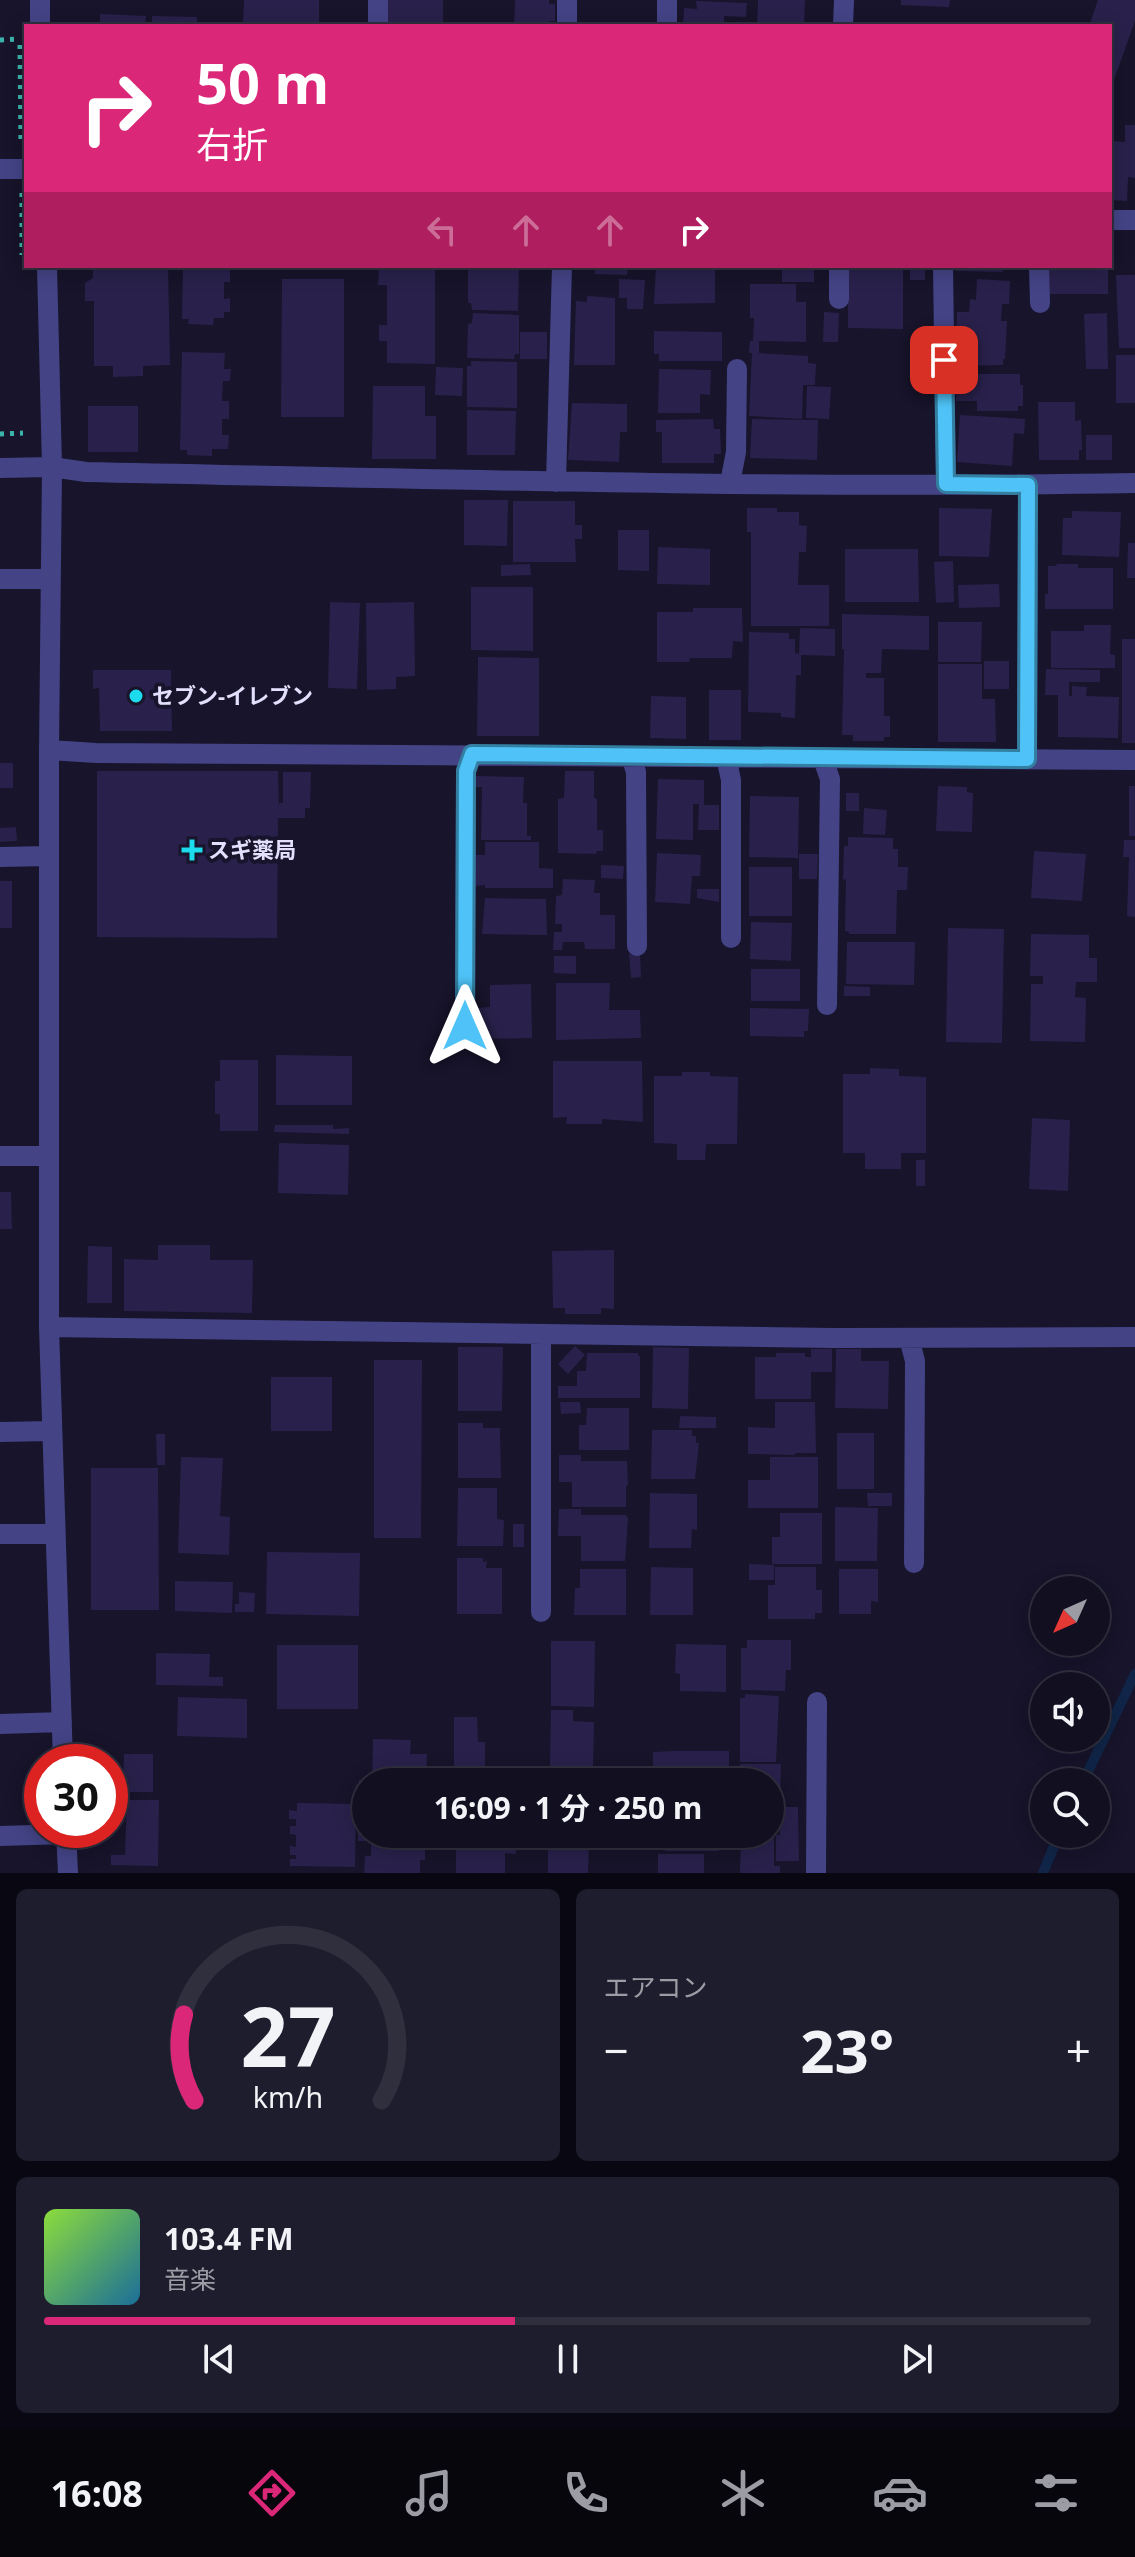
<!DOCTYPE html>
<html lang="ja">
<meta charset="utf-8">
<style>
:root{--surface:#110f20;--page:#1e1d2d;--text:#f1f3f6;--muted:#9c9ca5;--line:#302f3e;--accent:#db2777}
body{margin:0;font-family:"Noto Sans","Noto Sans JP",sans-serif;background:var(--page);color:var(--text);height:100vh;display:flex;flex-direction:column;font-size:30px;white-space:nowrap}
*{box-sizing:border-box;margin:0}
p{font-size:26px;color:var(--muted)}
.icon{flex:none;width:44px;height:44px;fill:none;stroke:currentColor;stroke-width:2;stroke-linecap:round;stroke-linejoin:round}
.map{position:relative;height:1873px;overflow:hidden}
.side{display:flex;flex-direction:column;gap:16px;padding:16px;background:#090812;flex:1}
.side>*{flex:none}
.banner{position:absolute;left:24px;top:24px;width:1088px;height:244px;border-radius:0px;box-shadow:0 4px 20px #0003,0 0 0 2px var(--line);background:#db2777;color:#fff;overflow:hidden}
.needle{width:52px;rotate:225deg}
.tools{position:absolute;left:1030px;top:1576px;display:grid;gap:16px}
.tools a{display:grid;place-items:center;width:80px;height:80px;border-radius:50%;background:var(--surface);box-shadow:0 4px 20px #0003,0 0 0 2px var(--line);font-size:40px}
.speed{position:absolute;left:24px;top:1744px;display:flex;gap:16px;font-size:40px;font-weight:700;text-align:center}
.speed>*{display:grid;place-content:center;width:104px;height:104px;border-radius:50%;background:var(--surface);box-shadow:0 4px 20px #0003,0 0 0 2px var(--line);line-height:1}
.speed .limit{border:12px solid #d22;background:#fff;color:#111}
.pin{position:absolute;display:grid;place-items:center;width:68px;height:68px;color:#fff;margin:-34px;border-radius:16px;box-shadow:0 4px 12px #0006}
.me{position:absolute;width:88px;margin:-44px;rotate:0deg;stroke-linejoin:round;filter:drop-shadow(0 0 6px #0008)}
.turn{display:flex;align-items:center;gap:28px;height:168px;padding:0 40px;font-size:36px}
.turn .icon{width:104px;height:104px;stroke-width:2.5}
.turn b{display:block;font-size:56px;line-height:68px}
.lanes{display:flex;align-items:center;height:76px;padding:0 40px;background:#0003;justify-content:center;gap:40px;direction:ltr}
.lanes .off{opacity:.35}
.big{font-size:60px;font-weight:700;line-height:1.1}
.side .card{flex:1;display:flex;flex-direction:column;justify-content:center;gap:12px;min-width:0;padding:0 28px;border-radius:12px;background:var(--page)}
.side .dial{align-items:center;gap:0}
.dial svg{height:208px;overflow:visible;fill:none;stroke:var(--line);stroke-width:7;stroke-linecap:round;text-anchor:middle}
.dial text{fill:var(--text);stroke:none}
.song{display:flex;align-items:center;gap:24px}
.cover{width:96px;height:96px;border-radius:12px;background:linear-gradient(135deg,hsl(90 70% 55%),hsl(200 70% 35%))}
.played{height:8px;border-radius:4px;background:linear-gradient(90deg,var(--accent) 45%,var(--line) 45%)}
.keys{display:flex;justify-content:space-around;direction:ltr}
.heat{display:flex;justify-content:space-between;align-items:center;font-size:44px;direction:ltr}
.side .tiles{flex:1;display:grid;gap:16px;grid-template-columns:1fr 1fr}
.card:last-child{grid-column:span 2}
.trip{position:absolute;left:352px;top:1768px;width:432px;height:80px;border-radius:40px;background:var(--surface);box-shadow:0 4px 20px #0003,0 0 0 2px var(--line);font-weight:700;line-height:80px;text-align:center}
.dock{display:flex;height:128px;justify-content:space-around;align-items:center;background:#07060d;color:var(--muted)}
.dock .icon{width:56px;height:56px}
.dock .selected{color:var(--accent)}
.dock b{font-size:36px;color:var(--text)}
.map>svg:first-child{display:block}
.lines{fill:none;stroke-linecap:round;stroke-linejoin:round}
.stream{stroke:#102548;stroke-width:10}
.building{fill:#29214b}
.path{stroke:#3bb5ac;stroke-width:5;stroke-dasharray:4 6;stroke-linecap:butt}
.minor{stroke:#444386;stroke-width:20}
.route-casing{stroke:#337fa1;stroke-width:20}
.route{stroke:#4fc3f7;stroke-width:14}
.poi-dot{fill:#1cdbed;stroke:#17142b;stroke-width:3}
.labels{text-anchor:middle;stroke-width:8;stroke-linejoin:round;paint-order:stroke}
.poi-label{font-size:22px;font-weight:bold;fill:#e3e0fd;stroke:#17142b;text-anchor:start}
</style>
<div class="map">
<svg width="1135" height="1873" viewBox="0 0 1135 1873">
<rect width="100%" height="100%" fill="#17142b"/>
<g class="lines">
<path class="stream" d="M1083,1782L1135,1674
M1043,1873L1059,1834"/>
</g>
<path class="building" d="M244,0H319V26H243Z
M386,0H443V25L385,24Z
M515,0H549V4H555V21H549V26H514Z
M758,0H805L804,26H757Z
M901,0H950L949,7L901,5Z
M1098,0H1135V21L1110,91V26H1089Z
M696,1L747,3L746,17L724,16V26H683L684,8L697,9Z
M100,14L146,16L145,25L100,23Z
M152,16L197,17V26L152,25Z
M1125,125H1135V178L1128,177L1127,201L1110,200V141L1125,142Z
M93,266H168L170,365L143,366V376L113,377V366H94V301H85V283L93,278Z
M183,266H225L224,269H230V282H224V299L230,298V312H224V318H214L213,325L188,324L189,319H182Z
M435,266V364L387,363V341H379V325H387V285H378L379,267Z
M468,266H519L518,311L472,310L471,303H468Z
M595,266H628L627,275L595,274Z
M656,266H715V303L654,304Z
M782,266H814V282H782Z
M848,266H903V329L848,328Z
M910,266H925V280H910Z
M956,266H1003V272L956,271Z
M1049,266H1108V294H1049Z
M1116,275H1135V348H1119Z
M282,279H344V417H281Z
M619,279L645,280L643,309H627V298H619Z
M977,279L1010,281L1009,304H1002L1001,321H1007L1005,359H1003V365L955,366L957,312H969L970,299L976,300Z
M750,284H796V302H806V342L759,341V353L808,356V363L816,364L815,385H803L802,419L749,416L752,353H749L750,341H753L754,318H750Z
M587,296L615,298V365H574L576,301L587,302Z
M824,312L839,313L838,342H823Z
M473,313L519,315V354H515L514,359L467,358L468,324L472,323Z
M1107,313L1108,369H1086L1084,314Z
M654,331L722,332V361H659V354H654Z
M520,332H547V359H520Z
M182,352L225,353L224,369H231L230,381H223L222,401H229V419H222V435H229L228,449H212V456L187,455V450H180Z
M1116,355H1135V403H1116Z
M471,361L517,362V408L467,407V366H471Z
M436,367L463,368L462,396L435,395Z
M659,369L711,370L710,395L700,394V413H658Z
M962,374H1020V385H1023V406H1018V411H977V401H956V381L962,382Z
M373,386H425V416H436V459H372Z
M807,386L831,387L829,419L806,418Z
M1038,402H1075V421L1081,420L1082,450H1079V460H1039Z
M572,403L627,404V432H620L619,462L568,460Z
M88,406H138V452H88Z
M467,410L516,411L515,455H467Z
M960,415L1025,419L1024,434L1014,433L1012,466L957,462Z
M713,419L714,429H720L721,454H714V463H662V432H656V420Z
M752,419L818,420L817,460L750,458Z
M1086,435H1112V460H1086Z
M464,500H508L507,546L464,545Z
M513,501H575V525H582V539H575L576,562H513Z
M747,508H777V512H799V525L807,526L806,552H799L798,585H829V626H751V532H747Z
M939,508L992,509L989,557L939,556Z
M1072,511L1121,512L1119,557L1062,555L1063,518H1072Z
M618,530H649V571L618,570Z
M1128,543H1135V578H1127Z
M658,547L710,549V585L657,584Z
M845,549H918L919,602H845Z
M953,561L954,602L936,603L934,562Z
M530,564L531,575L501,576V565Z
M1056,564H1078V568H1113V609H1045V594H1048V566H1057Z
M999,584L1000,607L959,608L958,585Z
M471,587H533V651L471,650Z
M330,602L360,603L357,689L328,688Z
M414,602L415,676L396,677V689L367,690L366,603Z
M693,608H742L743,642L733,641L732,658H690L689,662H657V612H693Z
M842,614L929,616V650L882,649L881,673H866V678H884V716H890V737H884V741H853V735H842L844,649H842Z
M938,622H982L981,662H938Z
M1084,625H1111L1110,654L1115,655V668H1051V631H1084Z
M800,628L835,629V656L801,655V675H796L795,718L781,717V713L748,712L749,632L789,633V639H795V653L799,654Z
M1122,639H1135V743H1122Z
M478,657L539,658V736H477Z
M984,661H1009V689H984Z
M938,664H982V699H995L996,742H938Z
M1046,669L1100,670V682H1069V696H1072V686L1087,687L1086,696L1119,697L1118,738L1058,737V695H1045Z
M93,670H171L172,731H100L99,688L93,689Z
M709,690H741V740H709Z
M651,696L686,697V739L650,738Z
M0,763H13V788H0Z
M97,771H278L279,815V803H283V772H311L310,808H305V818H278L277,938L97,937Z
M565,771H594V798L597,799V830H603V851H597L596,854L558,853V799L564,798Z
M476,776L524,777L523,803H527V836H531V840H481L482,787H476Z
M658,779L704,780V805H719V830H698L699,804H693V840L656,839Z
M938,786L967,787V792L973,793L972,832L936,831Z
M1129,786H1135V836H1129Z
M846,793H859V811H846Z
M750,796L799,797L798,858L749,857Z
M864,808L887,810L885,835L863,834Z
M16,827L17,841L0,842V828Z
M848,837L893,838V849H898V867H908L907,890H897L896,934H849V932L845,931L846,879L843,880L844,846H848Z
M1124,840H1135V917L1127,916L1129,857H1123Z
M485,842H539V868L553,869V888H485V885L474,886V855H485Z
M1034,851L1086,854L1082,901L1031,898Z
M657,853L701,855L700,876H692L690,904L655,902Z
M799,854H818L817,879H799Z
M601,865L624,866L623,879L601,878Z
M749,867H792V916H749Z
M563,879L595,880L594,893H600V915H615V949H585L584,942H563L562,950H553L554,932H562V924H555L556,896L562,895Z
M0,881H12V928H0Z
M697,889H719V902L697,898Z
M485,898L546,899L547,935L482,934Z
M751,922L792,923L791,961L750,959Z
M948,928L1004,929L1002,1043L946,1042Z
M1031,934L1089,935V958H1097V982H1076L1075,997L1086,998L1085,1042L1030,1041L1031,984H1043V976H1030Z
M847,942H915L914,985L846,984Z
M629,954H640L641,977L631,978Z
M554,956H576V974L554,973Z
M751,969H800V1001H751Z
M556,983H610L609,1010H640L641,1038L556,1040Z
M531,984L532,1038L477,1039V1008L490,1007V985Z
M844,986L870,987V996H844Z
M750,1008L809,1009L808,1031H804V1037L750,1036Z
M276,1055L352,1056V1105H276Z
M220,1060H258V1131H220V1114H215V1081H220Z
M553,1061H642L643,1122L602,1119V1124H566L567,1117L553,1118Z
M870,1068L899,1069V1076L926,1077V1153H901V1169H865V1153H843V1074H870Z
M682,1072H710V1076L738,1077L737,1144H706L705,1160H677V1144L654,1143V1076H682Z
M1032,1118L1070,1120L1068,1191L1029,1189Z
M275,1125H333V1129L349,1128V1134L274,1132Z
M279,1143L349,1145L348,1195L278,1193Z
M916,1160H925V1186H916Z
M0,1192H11L12,1229H0Z
M158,1245H210V1260H253L252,1313L124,1311V1259L158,1260Z
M88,1246L112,1247V1303H87Z
M614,1250V1309L601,1308V1314H565V1308H553L552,1251Z
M575,1346L585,1355L568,1374L558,1364Z
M458,1347H503L502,1411H458Z
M653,1347L689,1348L688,1409L652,1408Z
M811,1349H832V1372H811V1399H755V1357H776V1353H805V1357H811Z
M836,1349H861V1361H889L888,1409L835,1408Z
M587,1353H638V1356H640V1398H558V1386H577V1371H586Z
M374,1360H422L421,1538H374Z
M271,1377H332V1431H271Z
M560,1402H580L581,1413L561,1414Z
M775,1402H815L816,1453H795V1455L748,1454V1427L775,1428Z
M587,1408H629V1450H579V1425H586Z
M680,1416L716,1417V1428H679Z
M458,1423H483V1428H500L501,1478H458Z
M652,1430H692V1436H696V1443H699L695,1479H651Z
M837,1433H874V1489H837Z
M156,1434H165V1465H157Z
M559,1455H581V1461H627L628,1485L626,1486V1507H572V1482H559Z
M181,1457L223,1458L220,1516L230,1517L229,1555L178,1553Z
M770,1457H818V1508H748V1480H770Z
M91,1468H158L159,1610H91Z
M458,1488H497V1519L504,1520L503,1546H457Z
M650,1493L697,1494V1530L692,1529L691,1548H649Z
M867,1493H892V1506H868Z
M835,1507L878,1508L877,1561H835Z
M559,1509H581V1515H626L628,1519L625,1561H581V1536H558Z
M780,1513H822V1564H772V1537H780Z
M513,1524H524V1547H513Z
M267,1552L360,1553L359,1616L266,1614Z
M457,1558H483V1562L487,1561L486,1568H502V1614H457Z
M749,1564L774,1565V1580H749Z
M651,1567L693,1568V1615H650Z
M775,1567H816V1590H822V1613H815V1619H768V1585H775Z
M580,1569H626V1615H574L575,1588H580Z
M839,1569H878V1602L871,1601V1614H839Z
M175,1581L233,1582L232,1613L175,1611Z
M239,1592L255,1593L254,1612H235V1604H239Z
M747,1640H791V1670H786L785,1691L741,1690V1648H747Z
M551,1641H595L594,1707L551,1706Z
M676,1644L726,1645V1692L680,1691V1674L675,1673Z
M277,1645H358V1709H277Z
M156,1653L210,1654L209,1677H223V1686L156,1685Z
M745,1694L779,1696L776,1762H740V1698H745Z
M178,1697L247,1699V1738L177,1736Z
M551,1710H573V1721L594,1722L593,1767L550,1766Z
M454,1717H477L478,1742H485V1782H454Z
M373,1739L411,1740L410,1754H427L426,1782H372Z
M674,1751H729V1771H724L725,1782H674V1776H653V1752Z
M124,1754H153V1792H123Z
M740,1764H781L780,1807H774V1832H770V1782H739Z
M359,1780H366V1834H425V1860H420V1873H364L365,1856H371V1841H358Z
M127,1800H159L158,1866L111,1865V1855H125Z
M297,1803L356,1804L355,1867L290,1866V1859H296V1855H290V1846L296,1847V1835L290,1834V1826H296V1819H289V1810L297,1811Z
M779,1807H798L799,1861H776V1835H780Z
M456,1834H516V1854L505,1853V1873H456Z
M665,1834H724V1847L719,1846V1851H665Z
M741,1837H774V1866H780V1873H740Z
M548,1840H589L588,1873H548Z
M658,1854H704V1873H658Z"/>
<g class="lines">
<path class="path" d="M0,40L19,39
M20,45L21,143
M22,193V255
M0,434L23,433
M36,1770L37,1808"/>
<path class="minor" d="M40,0V26
M667,0V26
M378,26V0
M567,26V0
M843,26L844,0
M0,169H26
M1110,220H1135
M47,266L52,467L49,750V1327L63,1762
M943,266L946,484
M1039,266L1040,303
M839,299V266
M0,468L52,467L86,472C435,479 785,489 1135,483
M556,482L562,266
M730,483L736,452L737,369
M0,579H50
M49,750L96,753L1135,760
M631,756L636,772L637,946
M726,757L731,780V938
M823,759L830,779L827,1005
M1027,759L1028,485
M0,857L49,856
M465,1026L466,771L472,754
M0,1156H48
M49,1327L833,1338L1135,1337
M909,1338L915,1361L914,1563
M0,1432L51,1431
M0,1534H55
M541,1612V1334
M0,1724L62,1722
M66,1830L68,1873
M0,1836L66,1834
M816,1873L817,1702"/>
</g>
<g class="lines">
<defs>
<path id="route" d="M465,1026L466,771L472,754L1027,759L1028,485L946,484L944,360"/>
</defs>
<use href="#route" class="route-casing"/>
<use href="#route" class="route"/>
</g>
<g class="poi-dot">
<circle cx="136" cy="696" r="8"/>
<path d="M188 838h8v8h8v8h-8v8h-8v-8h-8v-8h8z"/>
</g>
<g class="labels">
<g class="poi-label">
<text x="152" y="704">セブン-イレブン</text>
<text x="208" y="858">スギ薬局</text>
</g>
</g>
</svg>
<div class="tools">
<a><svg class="needle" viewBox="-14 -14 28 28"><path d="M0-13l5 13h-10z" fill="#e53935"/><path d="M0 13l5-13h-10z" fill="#9c9ca5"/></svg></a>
<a><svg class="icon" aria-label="sound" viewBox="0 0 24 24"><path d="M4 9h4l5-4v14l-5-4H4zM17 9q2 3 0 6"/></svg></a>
<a><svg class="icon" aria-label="search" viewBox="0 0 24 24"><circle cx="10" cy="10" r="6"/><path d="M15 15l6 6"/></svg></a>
</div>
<div class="speed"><div class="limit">30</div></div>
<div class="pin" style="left:944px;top:360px;background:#d93025"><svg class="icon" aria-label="arrive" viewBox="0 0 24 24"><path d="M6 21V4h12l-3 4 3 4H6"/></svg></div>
<svg class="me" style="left:465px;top:1026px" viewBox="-20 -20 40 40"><path d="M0-17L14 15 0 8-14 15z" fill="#4fc3f7" stroke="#fff" stroke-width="4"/></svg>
<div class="trip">16:09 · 1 分 · 250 m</div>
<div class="banner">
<div class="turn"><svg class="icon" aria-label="right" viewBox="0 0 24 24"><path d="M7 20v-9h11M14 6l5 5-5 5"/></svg><div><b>50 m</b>右折</div></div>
<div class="lanes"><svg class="icon off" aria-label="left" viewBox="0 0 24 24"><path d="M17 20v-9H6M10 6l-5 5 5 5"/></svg><svg class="icon off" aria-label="ahead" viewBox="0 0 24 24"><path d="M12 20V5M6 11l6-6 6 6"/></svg><svg class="icon off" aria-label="ahead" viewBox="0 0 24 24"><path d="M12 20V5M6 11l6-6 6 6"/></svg><svg class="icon" aria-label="right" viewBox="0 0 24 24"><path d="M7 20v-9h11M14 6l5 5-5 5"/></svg></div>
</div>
</div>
<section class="side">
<div class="tiles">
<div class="card dial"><svg viewBox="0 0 100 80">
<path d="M14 69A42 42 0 1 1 86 69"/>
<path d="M14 69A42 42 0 0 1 10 36" stroke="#db2777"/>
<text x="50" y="56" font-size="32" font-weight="700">27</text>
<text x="50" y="72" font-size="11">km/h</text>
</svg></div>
<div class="card"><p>エアコン</p>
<div class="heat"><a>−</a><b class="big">23°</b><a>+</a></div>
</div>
<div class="card">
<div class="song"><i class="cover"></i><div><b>103.4 FM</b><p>音楽</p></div></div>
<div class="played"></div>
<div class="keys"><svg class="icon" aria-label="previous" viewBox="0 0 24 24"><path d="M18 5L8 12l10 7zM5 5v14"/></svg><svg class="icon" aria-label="pause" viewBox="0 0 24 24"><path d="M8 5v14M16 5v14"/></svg><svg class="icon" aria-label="next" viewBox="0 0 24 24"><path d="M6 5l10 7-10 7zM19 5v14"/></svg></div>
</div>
</div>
</section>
<nav class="dock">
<b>16:08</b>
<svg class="icon selected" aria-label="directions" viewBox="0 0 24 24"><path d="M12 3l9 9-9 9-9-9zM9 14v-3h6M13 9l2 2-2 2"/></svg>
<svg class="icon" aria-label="music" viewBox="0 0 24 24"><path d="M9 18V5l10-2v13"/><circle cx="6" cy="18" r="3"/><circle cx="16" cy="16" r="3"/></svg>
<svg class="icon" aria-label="phone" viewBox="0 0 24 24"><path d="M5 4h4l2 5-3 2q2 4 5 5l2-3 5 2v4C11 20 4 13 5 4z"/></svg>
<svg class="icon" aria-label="climate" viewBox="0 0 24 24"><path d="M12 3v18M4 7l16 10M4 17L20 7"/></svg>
<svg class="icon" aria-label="car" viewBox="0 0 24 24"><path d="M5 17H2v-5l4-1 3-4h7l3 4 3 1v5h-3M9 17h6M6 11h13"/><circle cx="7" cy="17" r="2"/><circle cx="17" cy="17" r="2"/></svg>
<svg class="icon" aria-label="filters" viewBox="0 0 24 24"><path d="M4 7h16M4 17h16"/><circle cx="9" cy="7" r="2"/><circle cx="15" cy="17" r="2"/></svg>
</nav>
